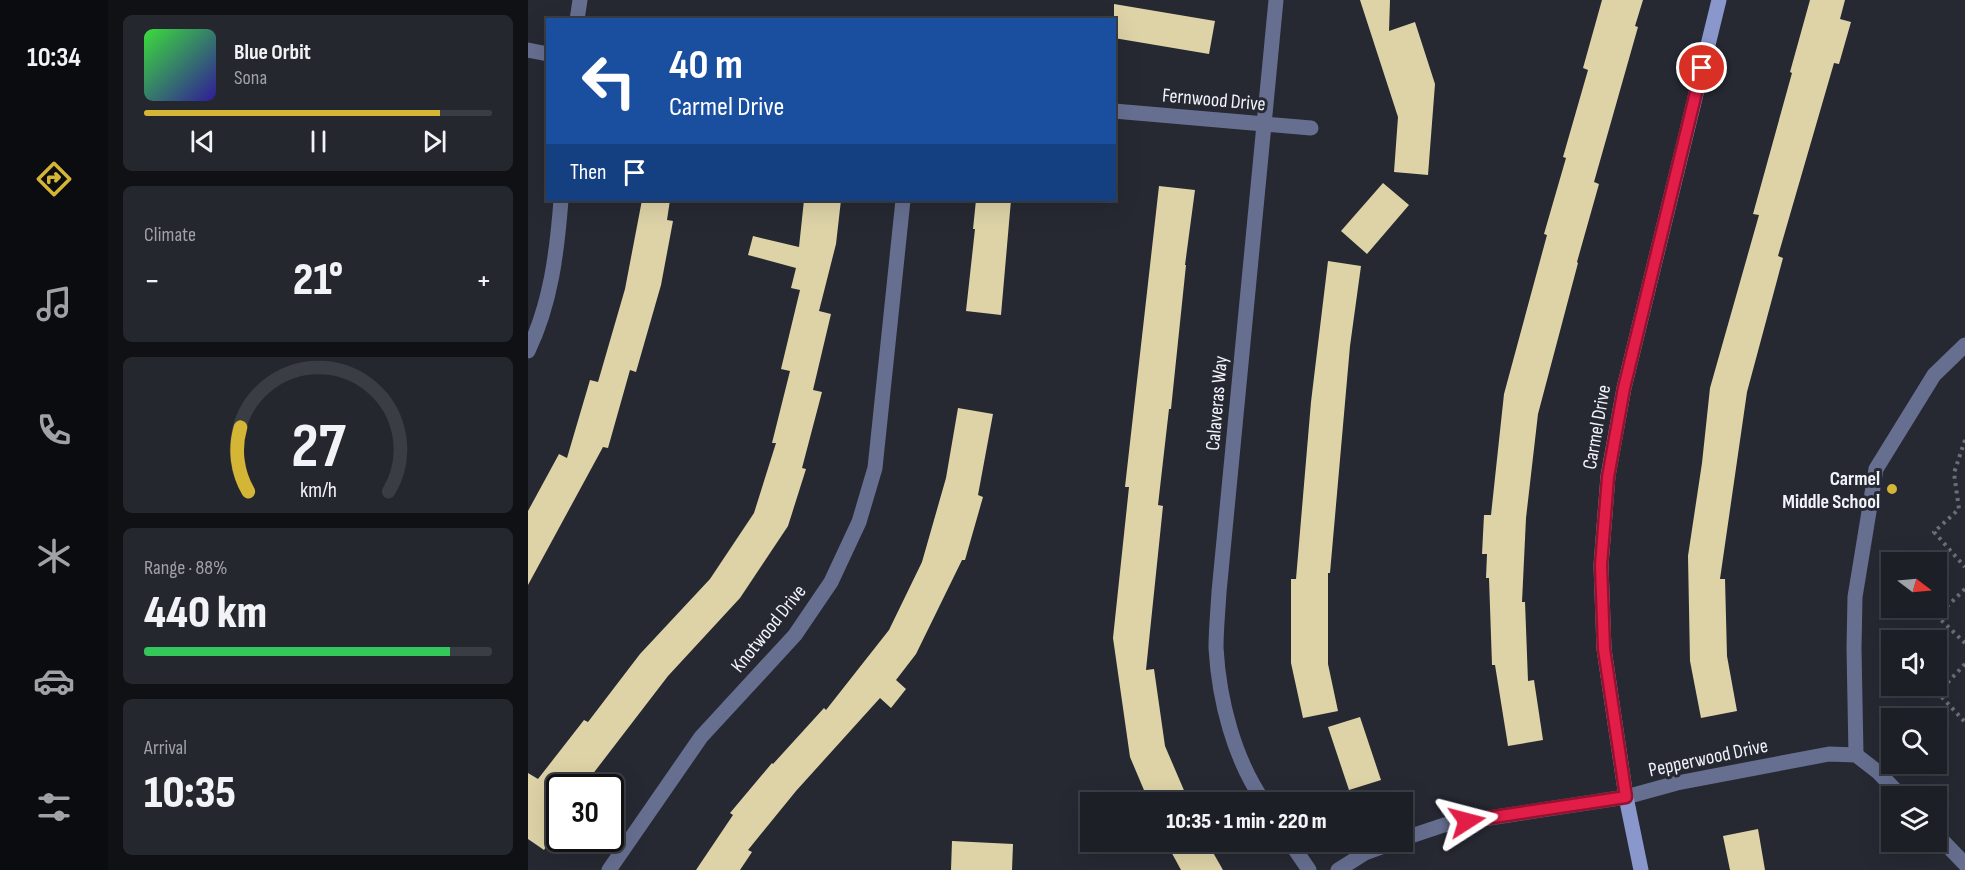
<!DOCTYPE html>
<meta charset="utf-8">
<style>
:root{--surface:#1c1f26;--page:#25272e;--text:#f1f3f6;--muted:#a0a2a7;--line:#3a3d43;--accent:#d5b535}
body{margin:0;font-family:"Sofia Sans Condensed",sans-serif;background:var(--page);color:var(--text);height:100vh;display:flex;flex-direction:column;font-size:22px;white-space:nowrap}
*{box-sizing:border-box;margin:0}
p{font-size:20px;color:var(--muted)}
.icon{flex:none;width:33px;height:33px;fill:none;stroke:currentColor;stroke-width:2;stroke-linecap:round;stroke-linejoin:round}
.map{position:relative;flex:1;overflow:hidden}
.panel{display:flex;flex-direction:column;gap:15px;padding:15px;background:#0f1115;width:420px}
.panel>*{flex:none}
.top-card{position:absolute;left:18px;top:18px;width:570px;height:183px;border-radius:0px;box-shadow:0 6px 24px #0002,0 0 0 2px var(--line);background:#1a4fa0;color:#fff;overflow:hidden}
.needle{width:39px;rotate:106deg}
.tools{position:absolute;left:1353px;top:552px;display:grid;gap:12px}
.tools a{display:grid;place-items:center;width:66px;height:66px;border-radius:0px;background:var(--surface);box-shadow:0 6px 24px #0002,0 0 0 2px var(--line);font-size:30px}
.speed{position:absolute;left:18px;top:774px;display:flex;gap:12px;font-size:30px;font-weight:700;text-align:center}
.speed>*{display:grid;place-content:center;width:78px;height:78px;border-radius:50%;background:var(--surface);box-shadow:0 6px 24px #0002,0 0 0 2px var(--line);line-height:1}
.speed .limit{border:3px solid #111;border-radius:9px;background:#fff;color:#111}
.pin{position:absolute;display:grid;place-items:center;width:51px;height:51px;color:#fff;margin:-26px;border:3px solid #fff;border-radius:50%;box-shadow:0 2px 6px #0007}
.me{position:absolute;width:66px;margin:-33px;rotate:81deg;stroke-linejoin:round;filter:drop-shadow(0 0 4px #0008)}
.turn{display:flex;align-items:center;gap:21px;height:126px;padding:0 24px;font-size:27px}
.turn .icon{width:78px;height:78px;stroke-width:2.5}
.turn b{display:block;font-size:42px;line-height:51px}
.then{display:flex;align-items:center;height:57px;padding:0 24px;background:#0003;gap:12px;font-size:22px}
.big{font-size:45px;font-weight:800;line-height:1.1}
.panel .widget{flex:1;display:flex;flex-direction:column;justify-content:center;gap:9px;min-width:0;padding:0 21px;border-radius:9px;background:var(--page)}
.panel .dial{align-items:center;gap:0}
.dial svg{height:156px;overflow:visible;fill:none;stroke:var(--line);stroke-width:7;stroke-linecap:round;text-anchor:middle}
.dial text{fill:var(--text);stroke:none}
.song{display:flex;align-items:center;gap:18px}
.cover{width:72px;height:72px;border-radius:9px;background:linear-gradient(135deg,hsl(120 70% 55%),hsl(250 70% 35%))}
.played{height:6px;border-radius:3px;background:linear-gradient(90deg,var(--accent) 85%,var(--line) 85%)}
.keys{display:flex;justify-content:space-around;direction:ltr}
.heat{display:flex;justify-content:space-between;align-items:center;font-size:33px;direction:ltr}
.charge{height:9px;border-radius:4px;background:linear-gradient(90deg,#34c759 88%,var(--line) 0)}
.trip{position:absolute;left:552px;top:792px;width:333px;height:60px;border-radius:0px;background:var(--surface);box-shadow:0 6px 24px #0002,0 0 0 2px var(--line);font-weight:800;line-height:60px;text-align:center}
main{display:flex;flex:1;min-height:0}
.tab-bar{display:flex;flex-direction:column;width:108px;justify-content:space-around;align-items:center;background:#0b0c0f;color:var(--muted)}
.tab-bar .icon{width:42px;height:42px}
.tab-bar .current{color:var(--accent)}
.tab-bar b{font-size:27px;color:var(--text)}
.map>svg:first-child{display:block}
.building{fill:#ded3a7}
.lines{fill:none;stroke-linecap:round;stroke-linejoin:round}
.path{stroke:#6b6e76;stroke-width:4;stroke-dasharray:3 4.5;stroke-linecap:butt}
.lane{stroke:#676f91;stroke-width:15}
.street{stroke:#676f91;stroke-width:15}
.secondary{stroke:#8a97cc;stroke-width:15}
.route-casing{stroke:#92132f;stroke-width:15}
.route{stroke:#e11d48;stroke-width:10}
.poi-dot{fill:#d5b535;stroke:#262932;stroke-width:2}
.labels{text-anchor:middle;stroke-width:6;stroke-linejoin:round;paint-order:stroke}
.street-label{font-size:20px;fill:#f2f3fa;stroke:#262932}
.poi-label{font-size:20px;font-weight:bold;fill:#f2f3fa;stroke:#262932;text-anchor:end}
</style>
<main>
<nav class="tab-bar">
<b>10:34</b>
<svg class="icon current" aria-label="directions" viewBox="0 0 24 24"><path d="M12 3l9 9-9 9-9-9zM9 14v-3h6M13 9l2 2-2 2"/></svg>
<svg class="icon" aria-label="music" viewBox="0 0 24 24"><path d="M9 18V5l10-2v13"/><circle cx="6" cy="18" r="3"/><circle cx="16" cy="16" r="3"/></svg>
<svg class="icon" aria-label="phone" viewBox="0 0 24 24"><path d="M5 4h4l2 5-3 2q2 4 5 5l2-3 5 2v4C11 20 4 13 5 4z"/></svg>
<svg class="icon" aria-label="climate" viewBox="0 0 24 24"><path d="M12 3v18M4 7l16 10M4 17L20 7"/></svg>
<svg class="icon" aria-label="car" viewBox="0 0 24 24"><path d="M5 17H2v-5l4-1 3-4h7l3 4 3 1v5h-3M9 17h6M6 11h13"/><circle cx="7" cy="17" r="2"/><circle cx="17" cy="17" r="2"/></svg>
<svg class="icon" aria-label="filters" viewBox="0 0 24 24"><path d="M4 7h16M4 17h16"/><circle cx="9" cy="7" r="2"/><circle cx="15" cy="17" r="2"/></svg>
</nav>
<section class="panel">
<div class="widget">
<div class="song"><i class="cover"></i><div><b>Blue Orbit</b><p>Sona</p></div></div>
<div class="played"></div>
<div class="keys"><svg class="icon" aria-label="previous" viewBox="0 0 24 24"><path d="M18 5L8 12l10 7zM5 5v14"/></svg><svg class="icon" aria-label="pause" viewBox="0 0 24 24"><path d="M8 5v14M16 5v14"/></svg><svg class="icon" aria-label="next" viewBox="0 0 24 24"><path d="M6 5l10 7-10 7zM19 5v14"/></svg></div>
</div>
<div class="widget"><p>Climate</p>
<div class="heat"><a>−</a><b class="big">21°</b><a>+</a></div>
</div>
<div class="widget dial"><svg viewBox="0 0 100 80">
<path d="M14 69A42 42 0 1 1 86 69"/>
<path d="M14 69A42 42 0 0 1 10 36" stroke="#d5b535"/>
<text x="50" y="56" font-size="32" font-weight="700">27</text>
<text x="50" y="72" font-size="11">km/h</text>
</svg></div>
<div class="widget"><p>Range · 88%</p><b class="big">440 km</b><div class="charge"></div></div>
<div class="widget"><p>Arrival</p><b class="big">10:35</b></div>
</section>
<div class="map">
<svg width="1437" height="870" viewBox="0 0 1437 870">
<rect width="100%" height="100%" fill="#262932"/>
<path class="building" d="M832,0H862L861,31L887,22L907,84L900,175L866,172L870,117Z
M1074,0H1115L1107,26L1110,27L1066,182L1071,184L1049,262L1050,263L1010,414L998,518L994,602H997L1000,681L1006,680L1015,740L980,746L967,665H964L961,578H958L959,554H954L956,515H963L976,394L1019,235L1016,234L1038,158L1035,157L1060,70L1055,68Z
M1282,0H1317L1312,19L1323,22L1311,64L1306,63L1250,256L1255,258L1219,392L1192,579H1197L1199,656L1209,711L1173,718L1162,661L1160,556L1174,463L1182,388L1231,215L1225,214L1264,73L1262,72Z
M586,4L687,21L681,54L586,38Z
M855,183L881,205L839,254L813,231Z
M631,186L667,190L657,265H658L643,409H641L630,505L635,506L618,670L626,669L637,746L661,802H621L602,757L585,638L601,487H597Z
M114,200H142L139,220L145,221L133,285L108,372L102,370L80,448L75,447L0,585V511L31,454L39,458L62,380L70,382L97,289Z
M276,200H313L308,244L291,311L303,314L285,390L294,392L274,468L278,469L260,526L212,598L140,676L54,788H32V826L16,850L0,839V773L10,779L56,720L60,722L112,654L182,579L226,513L248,443H244L262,371L253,369L272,290L263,288L268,268L220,255L225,236L271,247Z
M448,200H483L473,315L438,311L447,229H445Z
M800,261L833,266L822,346L802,573H800V664L810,711L775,718L763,663V579H768L783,402Z
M430,408L465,414L450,495L455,497L437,560H434L388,654L368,680L378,689L363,708L352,698L268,791L220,850L224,852L212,870H168L205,815L202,813L244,763L245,764L296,708L298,710L361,630L394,562L418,478Z
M832,717L853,780L821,790L800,727Z
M1230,829L1237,870H1202L1195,836Z
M424,841L485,844L484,870H423Z
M649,842H679L695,870H653L640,846Z"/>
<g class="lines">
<path class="path" d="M1437,440L1426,473L1431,509L1406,532L1437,567
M1437,589L1409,616L1437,643
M1437,664L1410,693L1437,722"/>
<path class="lane" d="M1328,755L1326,648L1327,597L1348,469L1406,375L1437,345"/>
<path class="street" d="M49,20L52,0
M0,50L20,54
M586,111L783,128
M0,351C23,303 29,252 33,200
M736,802C706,759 691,700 688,648C688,630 690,610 691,592L748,0
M1408,834L1437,864
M874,839L916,825L1098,797L1149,783L1301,754L1328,755L1350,772L1373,796
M762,842L781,870
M81,870L173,737L267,635L303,582L331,522L347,468L375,200
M810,870L837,853L867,842"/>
<path class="secondary" d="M1113,870L1098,797L1076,649L1073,565L1080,476L1096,388L1191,0"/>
</g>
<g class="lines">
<defs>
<path id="route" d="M939,821L1098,797L1076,649L1073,565L1080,477L1096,388L1174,68"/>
</defs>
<use href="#route" class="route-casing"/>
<use href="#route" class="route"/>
</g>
<circle class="poi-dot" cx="1364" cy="489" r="6"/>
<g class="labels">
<g class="street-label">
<text transform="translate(686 99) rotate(5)" y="7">Fernwood Drive</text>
<text transform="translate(688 403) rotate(-85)" y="7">Calaveras Way</text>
<text transform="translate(1068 427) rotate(-80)" y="7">Carmel Drive</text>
<text transform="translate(240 628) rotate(-51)" y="7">Knotwood Drive</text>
<text transform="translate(1180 757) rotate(-12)" y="7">Pepperwood Drive</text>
</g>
<g class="poi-label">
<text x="1352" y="485">Carmel<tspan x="1352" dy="23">Middle School</tspan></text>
</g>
</g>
</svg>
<div class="tools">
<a><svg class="needle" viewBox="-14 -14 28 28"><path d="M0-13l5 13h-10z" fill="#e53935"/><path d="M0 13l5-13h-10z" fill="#a0a2a7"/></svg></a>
<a><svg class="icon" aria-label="sound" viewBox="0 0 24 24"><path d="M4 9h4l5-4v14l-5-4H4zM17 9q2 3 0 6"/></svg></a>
<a><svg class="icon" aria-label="search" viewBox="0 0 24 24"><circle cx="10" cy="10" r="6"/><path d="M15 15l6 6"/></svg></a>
<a><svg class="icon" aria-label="layers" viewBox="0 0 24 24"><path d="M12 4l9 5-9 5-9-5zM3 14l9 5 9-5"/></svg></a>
</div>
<div class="speed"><div class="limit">30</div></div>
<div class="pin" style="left:1174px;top:68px;background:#d93025"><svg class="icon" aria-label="arrive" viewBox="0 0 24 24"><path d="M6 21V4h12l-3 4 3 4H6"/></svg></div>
<svg class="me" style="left:939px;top:821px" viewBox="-20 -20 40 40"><path d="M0-17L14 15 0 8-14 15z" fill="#e11d48" stroke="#fff" stroke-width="4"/></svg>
<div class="trip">10:35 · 1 min · 220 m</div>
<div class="top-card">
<div class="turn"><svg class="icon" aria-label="left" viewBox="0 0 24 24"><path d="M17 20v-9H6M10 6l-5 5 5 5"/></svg><div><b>40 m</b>Carmel Drive</div></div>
<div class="then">Then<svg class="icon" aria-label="arrive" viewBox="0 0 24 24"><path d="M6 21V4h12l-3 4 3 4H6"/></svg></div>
</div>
</div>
</main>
